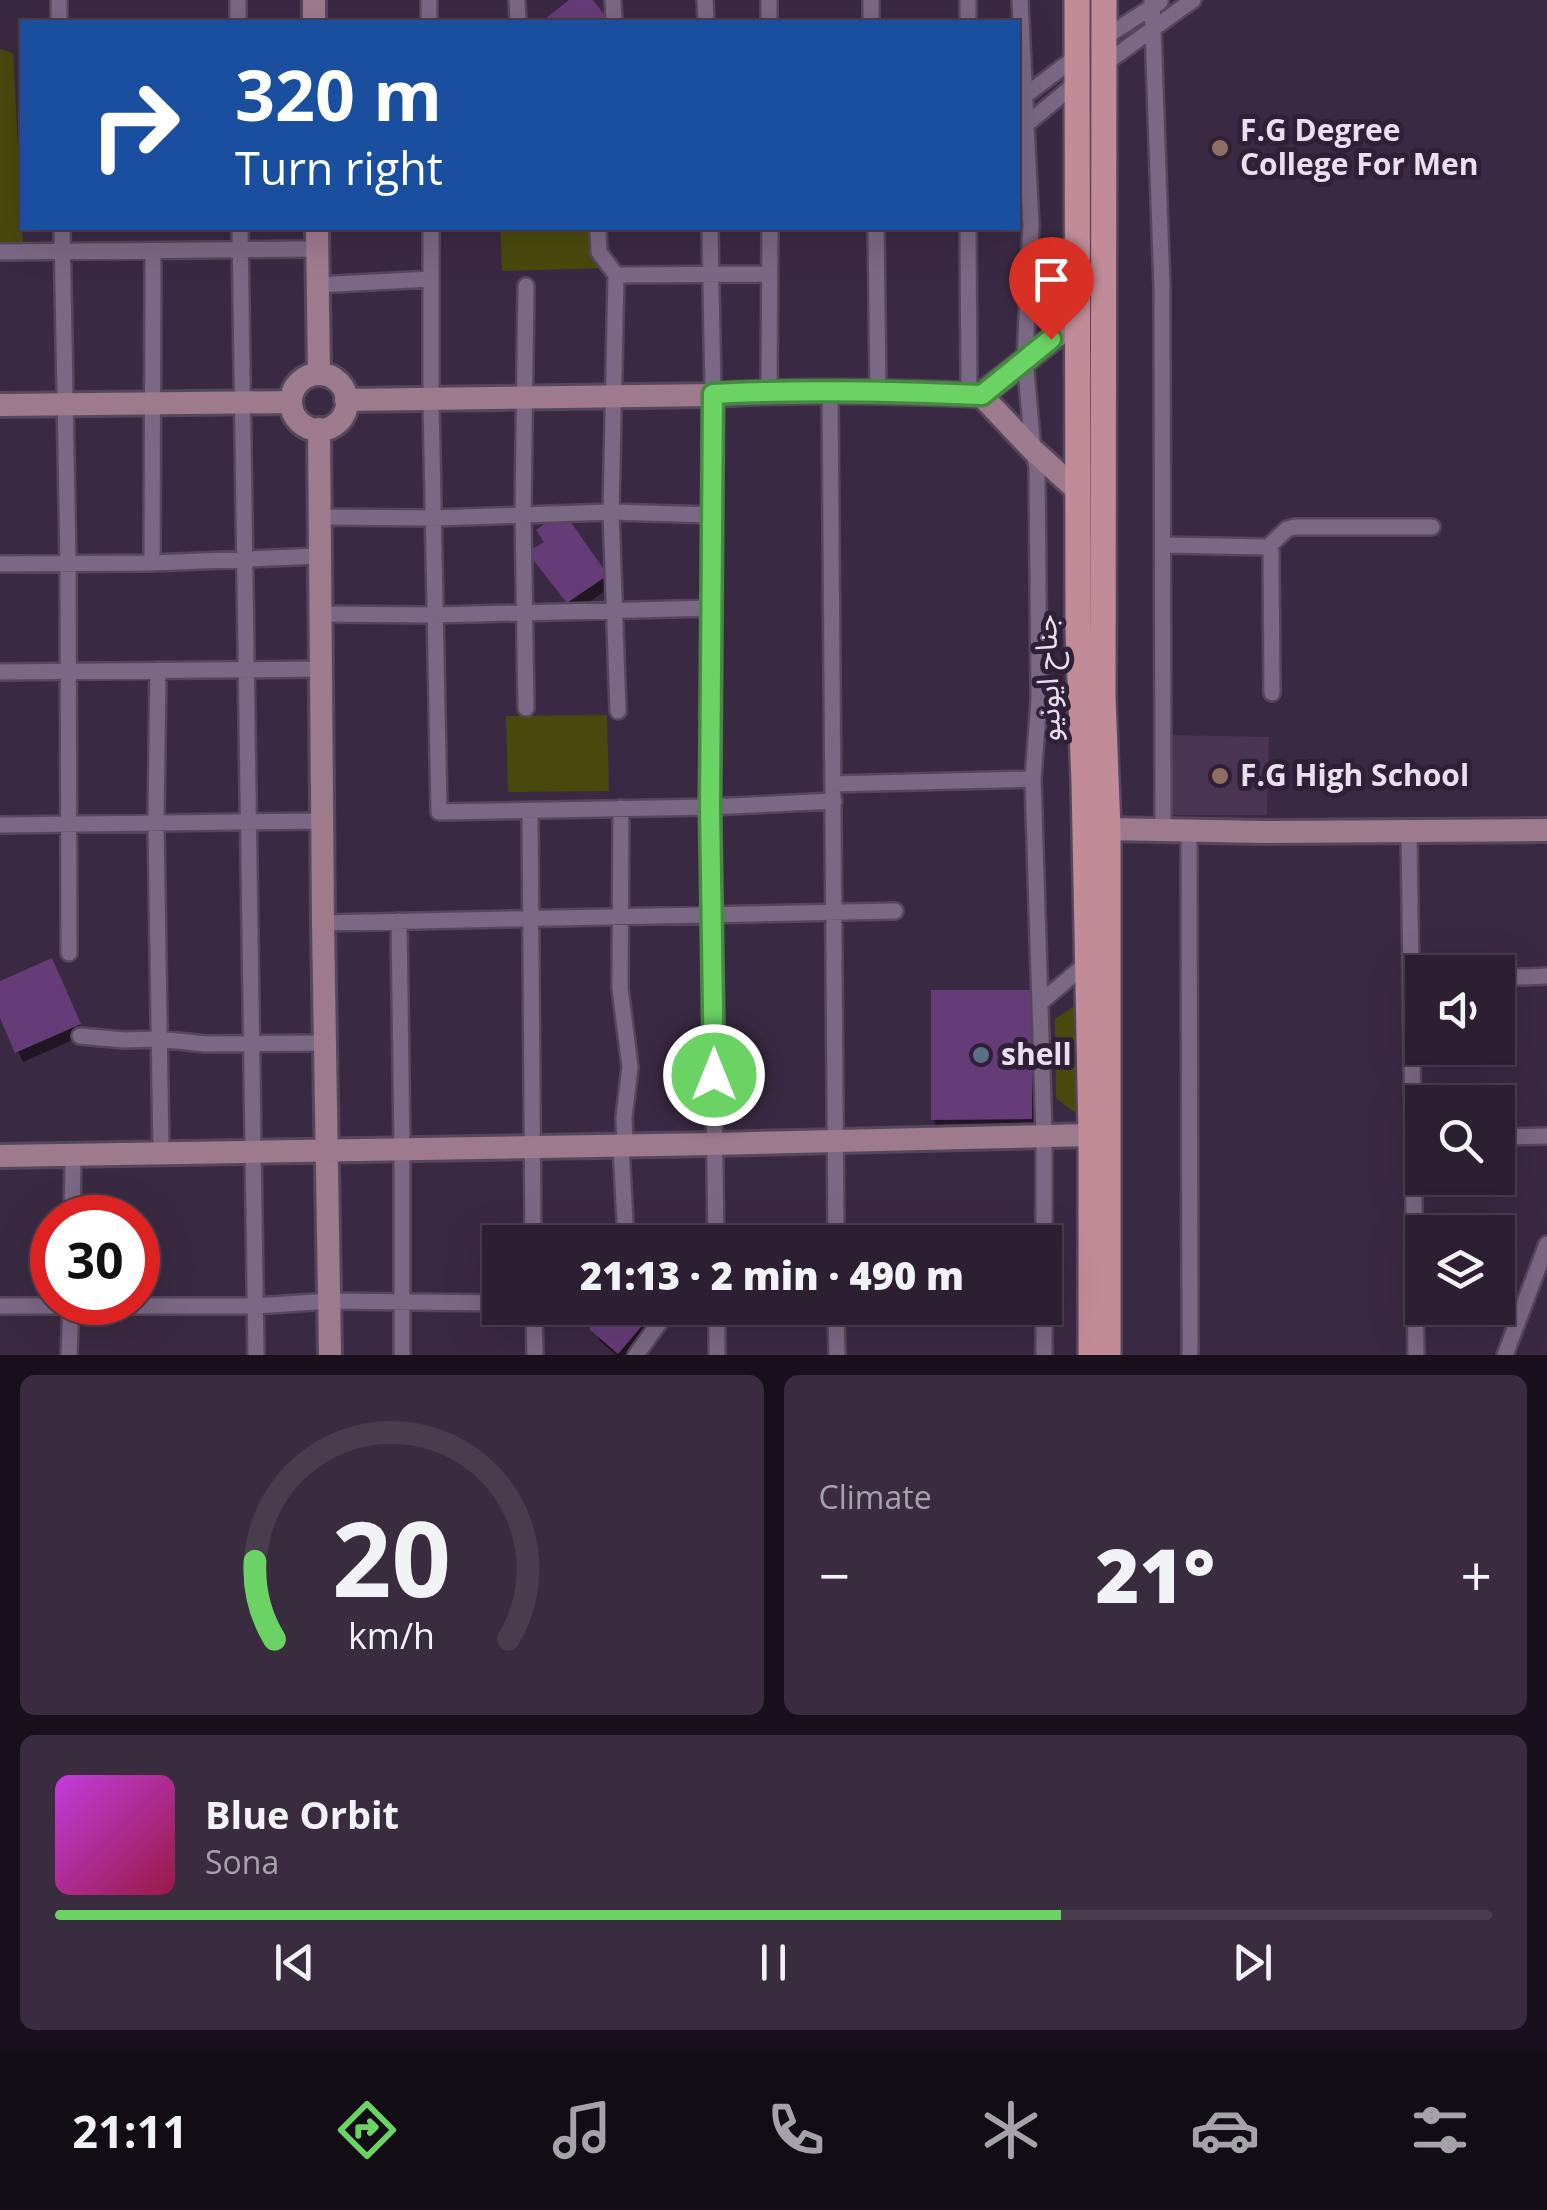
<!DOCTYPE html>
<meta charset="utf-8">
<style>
:root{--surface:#2c1f32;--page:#382c3e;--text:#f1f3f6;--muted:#a6a2ac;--line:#483d4d;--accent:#6bd363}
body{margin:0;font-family:"Open Sans","Noto Sans Arabic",sans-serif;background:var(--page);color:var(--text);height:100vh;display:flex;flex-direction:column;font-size:38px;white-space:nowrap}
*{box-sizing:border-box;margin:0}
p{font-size:32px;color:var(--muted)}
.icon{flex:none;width:55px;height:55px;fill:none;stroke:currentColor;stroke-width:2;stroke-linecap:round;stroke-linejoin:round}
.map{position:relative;height:1355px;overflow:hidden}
.drawer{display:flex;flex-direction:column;gap:20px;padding:20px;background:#18111c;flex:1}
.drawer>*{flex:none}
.guide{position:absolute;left:20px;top:20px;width:1000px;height:210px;border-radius:0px;box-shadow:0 10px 40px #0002,0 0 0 2px var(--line);background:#1a4fa0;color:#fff;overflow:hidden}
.buttons{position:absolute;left:1405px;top:955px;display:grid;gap:20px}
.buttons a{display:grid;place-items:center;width:110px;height:110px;border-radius:0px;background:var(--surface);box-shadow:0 10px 40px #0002,0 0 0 2px var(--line);font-size:50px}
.speed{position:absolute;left:30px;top:1195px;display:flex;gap:20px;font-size:50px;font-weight:700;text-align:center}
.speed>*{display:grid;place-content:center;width:130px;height:130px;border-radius:50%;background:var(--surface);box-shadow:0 10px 40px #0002,0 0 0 2px var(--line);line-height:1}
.speed .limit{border:15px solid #d22;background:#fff;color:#111}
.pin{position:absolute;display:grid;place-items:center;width:85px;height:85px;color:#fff;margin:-102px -42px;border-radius:50% 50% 50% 0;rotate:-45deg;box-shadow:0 0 10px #0007}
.pin .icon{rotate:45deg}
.me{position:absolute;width:110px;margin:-55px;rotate:0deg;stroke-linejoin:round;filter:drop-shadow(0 0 8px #0008)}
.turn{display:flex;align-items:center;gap:35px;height:210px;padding:0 50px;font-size:45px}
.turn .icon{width:130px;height:130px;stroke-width:2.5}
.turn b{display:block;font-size:70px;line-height:85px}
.big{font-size:75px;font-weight:800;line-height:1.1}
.drawer .widget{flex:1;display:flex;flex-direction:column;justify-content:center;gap:15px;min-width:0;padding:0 35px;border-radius:15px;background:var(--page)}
.drawer .dial{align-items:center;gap:0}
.dial svg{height:260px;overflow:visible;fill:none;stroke:var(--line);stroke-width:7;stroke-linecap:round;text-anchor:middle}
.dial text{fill:var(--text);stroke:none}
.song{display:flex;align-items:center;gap:30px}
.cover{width:120px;height:120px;border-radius:15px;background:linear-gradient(135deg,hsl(290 70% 55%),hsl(340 70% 35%))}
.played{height:10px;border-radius:5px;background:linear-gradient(90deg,var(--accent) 70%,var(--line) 70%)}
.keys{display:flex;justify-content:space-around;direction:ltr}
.heat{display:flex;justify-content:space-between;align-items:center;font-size:55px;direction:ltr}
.drawer .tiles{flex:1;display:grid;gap:20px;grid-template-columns:1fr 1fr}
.widget:last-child{grid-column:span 2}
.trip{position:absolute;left:482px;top:1225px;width:580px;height:100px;border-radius:0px;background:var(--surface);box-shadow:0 10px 40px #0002,0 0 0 2px var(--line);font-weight:800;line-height:100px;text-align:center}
.menu{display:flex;height:160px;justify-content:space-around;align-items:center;background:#120c14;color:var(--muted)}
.menu .icon{width:70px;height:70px}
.menu .active{color:var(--accent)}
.menu b{font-size:45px;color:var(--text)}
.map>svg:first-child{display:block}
.built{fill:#493552}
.green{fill:#484a0d}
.shadow{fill:#0007}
.building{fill:#663c78}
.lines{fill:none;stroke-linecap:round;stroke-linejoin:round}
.street-casing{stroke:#55475b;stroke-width:20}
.secondary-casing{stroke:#55475b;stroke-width:28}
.primary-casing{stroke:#55475b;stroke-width:30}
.street{stroke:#7b6884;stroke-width:15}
.secondary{stroke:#9e7a8d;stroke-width:22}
.primary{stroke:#c18b97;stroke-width:25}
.route-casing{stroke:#468940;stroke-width:25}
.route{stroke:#6bd363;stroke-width:18}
.education-dot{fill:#8d6e63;stroke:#302037;stroke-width:4}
.service-dot{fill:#5c6f8a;stroke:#302037;stroke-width:4}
.labels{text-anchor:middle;stroke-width:10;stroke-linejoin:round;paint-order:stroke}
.poi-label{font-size:30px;font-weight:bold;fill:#e9dfee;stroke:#302037;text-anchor:start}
.street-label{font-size:30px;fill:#e9dfee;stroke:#302037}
</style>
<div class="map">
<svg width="1547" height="1355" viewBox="0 0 1547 1355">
<rect width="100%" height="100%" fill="#3a2942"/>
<path class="built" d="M1173,735L1269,737L1267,815H1170Z"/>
<path class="green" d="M0,49L13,53L23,244L0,245Z
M500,228H606L607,268L502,271Z
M607,715L609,791L508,792L506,716Z
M1076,1005L1083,1110L1078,1115L1056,1098L1055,1019Z"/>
<path class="shadow" d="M547,543L606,576L612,586L575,612L536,563Z
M57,972L84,1035L23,1062L0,1012V984Z
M1031,993L1037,1003L1036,1129L939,1130L933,1119Z
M597,1308H671L631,1355H616L599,1340L593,1329Z"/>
<path class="building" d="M569,0H593L610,22H541Z
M563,511L608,575L567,603L527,552L544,542L536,530Z
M52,958L81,1024L15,1053L0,1018V981Z
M931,990H1032V1119L931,1120Z
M595,1308H657L618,1354L590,1330L589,1320Z"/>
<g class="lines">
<defs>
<path id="street" d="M59,0V22
M238,0V22
M429,0V22
M517,0L518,22
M613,0L614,22
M705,0L706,22
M769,0V22
M1020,0L1031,225L1025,359L1033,450L1037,467L1039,700L1033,779L1044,1136V1242
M1152,0L1162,288L1163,830
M871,22V0
M968,22V0
M1099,41L1160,2
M1103,65L1193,0
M1023,97L1080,54
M1028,123L1080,80
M62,228L68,563L69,953
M240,228L256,1355
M431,228V399L439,812L710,807L834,801
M598,228L599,252L616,275L611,512L618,711
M710,228L713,395L710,807L716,1242
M876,228L878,391
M968,228L969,394
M0,252L317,249
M616,275L769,274
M317,285L431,279
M526,286L523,514L526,708
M769,391L770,228
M830,391L836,1242
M319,517L434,518L611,512L712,515
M1164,545L1268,547L1271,551L1272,693
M1268,547L1287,529L1295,527H1432
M152,563L153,251
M0,564L152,563L319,556
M321,614L435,615L712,608
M158,670L156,823L161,1153
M0,672L322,669
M833,784L1033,779
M621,808L620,988L630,1067L624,1117L625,1146
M530,811L533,1242
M0,825L323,821
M1189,831L1190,1355
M1409,831L1416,1355
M399,921L402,1149V1355
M323,923L895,911
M1498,978L1547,976
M1040,1003L1087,963
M80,1036L124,1040L158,1039L206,1044L325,1043
M1498,1137L1547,1136
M621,1146L626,1242
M72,1218L73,1155
M0,1306H256L329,1301L500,1303
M534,1308L535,1355
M717,1308V1355
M836,1308L837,1355
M1044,1308V1355
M69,1355L71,1302
M636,1355L670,1308
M1505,1355L1547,1244"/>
<path id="secondary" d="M314,0V22
M317,228L319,374
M291 402a28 28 0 1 1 56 0a28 28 0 1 1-56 0Z
M981,395L1033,450L1079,492
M346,400L713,395C803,389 892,391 981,395L1078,319
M0,405L291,402
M319,429L323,923L330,1355
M1108,829L1263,832L1547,830
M0,1156L714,1144L1091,1135"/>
<path id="primary" d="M1077,0L1078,630L1084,782L1091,1135V1355
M1104,0L1103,698L1108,829V1355"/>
</defs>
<use href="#street" class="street-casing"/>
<use href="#secondary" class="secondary-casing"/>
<use href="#primary" class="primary-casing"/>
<use href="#street" class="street"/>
<use href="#secondary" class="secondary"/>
<use href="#primary" class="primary"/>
</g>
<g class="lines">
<defs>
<path id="route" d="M714,1075L710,807L713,394C803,389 892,391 982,395L1051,339"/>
</defs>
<use href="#route" class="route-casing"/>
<use href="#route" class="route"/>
</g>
<g class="education-dot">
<circle cx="1220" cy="148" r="10"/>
<circle cx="1220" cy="776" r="10"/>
</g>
<circle class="service-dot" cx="981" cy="1055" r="10"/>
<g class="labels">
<g class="poi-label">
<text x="1240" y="141">F.G Degree<tspan x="1240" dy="34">College For Men</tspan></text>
<text x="1240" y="786">F.G High School</text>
<text x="1001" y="1065">shell</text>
</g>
<g class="street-label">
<text transform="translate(1048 678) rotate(-92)" y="10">جناح ایونیو</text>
</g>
</g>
</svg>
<div class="buttons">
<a><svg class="icon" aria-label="sound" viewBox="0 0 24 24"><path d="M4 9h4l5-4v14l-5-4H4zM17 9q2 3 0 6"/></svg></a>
<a><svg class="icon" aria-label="search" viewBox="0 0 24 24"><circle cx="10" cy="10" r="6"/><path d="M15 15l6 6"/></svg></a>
<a><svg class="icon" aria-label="layers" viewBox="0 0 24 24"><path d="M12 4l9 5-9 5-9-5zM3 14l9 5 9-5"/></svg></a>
</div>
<div class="speed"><div class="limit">30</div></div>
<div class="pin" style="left:1051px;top:339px;background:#d93025"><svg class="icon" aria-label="arrive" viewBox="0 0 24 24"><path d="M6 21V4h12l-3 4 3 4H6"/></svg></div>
<svg class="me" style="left:714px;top:1075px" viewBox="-20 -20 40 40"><circle r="17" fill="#6bd363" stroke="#fff" stroke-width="3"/><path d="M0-11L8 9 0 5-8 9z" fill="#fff"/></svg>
<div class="trip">21:13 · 2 min · 490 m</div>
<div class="guide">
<div class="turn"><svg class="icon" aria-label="right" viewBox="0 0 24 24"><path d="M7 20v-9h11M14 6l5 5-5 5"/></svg><div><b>320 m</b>Turn right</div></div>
</div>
</div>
<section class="drawer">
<div class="tiles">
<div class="widget dial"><svg viewBox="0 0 100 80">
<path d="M14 69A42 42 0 1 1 86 69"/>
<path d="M14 69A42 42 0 0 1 8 45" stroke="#6bd363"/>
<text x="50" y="56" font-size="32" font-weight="700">20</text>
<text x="50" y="72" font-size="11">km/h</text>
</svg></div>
<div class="widget"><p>Climate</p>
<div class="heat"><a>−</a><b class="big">21°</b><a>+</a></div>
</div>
<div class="widget">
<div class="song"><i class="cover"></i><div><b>Blue Orbit</b><p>Sona</p></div></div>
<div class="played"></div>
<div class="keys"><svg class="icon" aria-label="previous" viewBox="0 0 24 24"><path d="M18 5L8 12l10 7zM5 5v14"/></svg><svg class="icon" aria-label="pause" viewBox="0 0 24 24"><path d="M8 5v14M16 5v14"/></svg><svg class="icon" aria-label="next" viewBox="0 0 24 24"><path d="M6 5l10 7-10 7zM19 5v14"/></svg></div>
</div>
</div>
</section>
<nav class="menu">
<b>21:11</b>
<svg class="icon active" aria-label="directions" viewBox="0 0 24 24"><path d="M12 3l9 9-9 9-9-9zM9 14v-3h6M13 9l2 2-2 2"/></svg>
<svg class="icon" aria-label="music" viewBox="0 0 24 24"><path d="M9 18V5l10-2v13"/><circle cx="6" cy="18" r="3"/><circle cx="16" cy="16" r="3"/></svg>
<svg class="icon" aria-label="phone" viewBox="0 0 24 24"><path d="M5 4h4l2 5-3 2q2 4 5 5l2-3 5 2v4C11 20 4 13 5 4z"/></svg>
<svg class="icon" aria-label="climate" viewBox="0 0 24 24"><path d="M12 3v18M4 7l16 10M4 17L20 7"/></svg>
<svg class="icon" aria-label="car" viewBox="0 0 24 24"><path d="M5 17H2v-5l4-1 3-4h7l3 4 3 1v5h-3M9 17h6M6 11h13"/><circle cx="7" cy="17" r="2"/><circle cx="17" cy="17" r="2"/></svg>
<svg class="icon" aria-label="filters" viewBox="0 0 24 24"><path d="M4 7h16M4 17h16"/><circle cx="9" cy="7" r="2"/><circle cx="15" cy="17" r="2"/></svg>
</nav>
